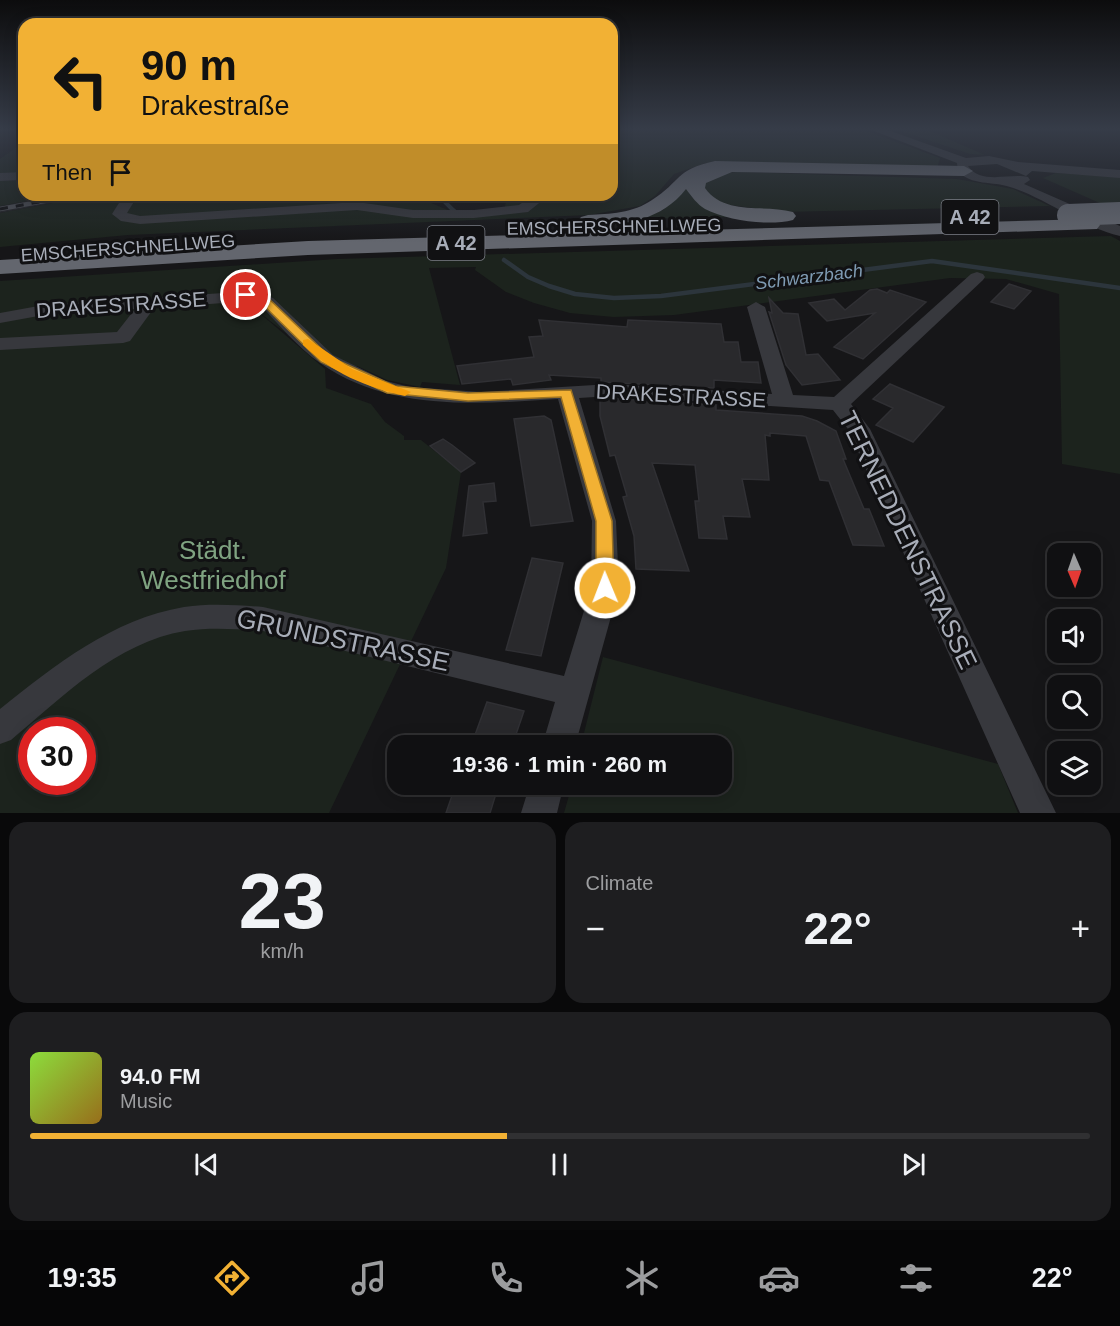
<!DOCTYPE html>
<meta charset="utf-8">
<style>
:root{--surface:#101012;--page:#1e1e20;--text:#f1f3f6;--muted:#9c9d9f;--line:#303032;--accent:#f2b134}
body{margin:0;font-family:Helvetica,sans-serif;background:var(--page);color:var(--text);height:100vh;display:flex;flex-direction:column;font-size:22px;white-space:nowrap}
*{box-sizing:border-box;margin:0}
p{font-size:20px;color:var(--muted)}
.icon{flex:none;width:33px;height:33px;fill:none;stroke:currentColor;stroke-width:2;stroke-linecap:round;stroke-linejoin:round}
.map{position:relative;height:813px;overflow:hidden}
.drawer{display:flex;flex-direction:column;gap:9px;padding:9px;background:#09090a;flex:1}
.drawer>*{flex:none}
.top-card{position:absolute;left:18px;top:18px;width:600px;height:183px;border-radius:18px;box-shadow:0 3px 15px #0003,0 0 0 2px var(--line);background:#f2b134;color:#111;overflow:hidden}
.needle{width:39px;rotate:178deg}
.controls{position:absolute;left:1047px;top:543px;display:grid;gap:12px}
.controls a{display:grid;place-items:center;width:54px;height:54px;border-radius:12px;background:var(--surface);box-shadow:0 3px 15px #0003,0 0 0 2px var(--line);font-size:30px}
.speed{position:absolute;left:18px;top:717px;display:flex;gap:12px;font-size:30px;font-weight:700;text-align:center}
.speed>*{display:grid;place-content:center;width:78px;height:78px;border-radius:50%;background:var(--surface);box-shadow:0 3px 15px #0003,0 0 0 2px var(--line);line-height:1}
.speed .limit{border:9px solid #d22;background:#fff;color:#111}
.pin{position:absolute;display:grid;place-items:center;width:51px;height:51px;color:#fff;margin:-26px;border:3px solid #fff;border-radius:50%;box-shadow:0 2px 6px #0007}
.me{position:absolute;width:66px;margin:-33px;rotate:359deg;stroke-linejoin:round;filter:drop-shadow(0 0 4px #0008)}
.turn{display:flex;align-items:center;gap:21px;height:126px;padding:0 24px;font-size:27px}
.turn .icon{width:78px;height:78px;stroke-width:2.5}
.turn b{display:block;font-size:42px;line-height:51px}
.then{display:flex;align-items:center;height:57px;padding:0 24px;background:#0003;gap:12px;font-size:22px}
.big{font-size:45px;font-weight:600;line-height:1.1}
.drawer .card{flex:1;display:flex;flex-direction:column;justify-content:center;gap:9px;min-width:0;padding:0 21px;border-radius:18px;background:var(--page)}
.drawer .dial{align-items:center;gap:0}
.dial b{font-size:78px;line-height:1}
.song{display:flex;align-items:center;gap:18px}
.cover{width:72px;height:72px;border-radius:9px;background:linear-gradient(135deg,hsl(90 70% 55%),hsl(40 70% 35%))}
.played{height:6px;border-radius:3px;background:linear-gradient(90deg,var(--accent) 45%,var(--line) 45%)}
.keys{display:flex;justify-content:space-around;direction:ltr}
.heat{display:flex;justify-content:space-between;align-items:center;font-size:33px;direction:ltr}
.drawer .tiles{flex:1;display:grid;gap:9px;grid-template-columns:1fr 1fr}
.card:last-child{grid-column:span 2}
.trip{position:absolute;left:387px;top:735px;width:345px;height:60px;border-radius:18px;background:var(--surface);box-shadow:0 3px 15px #0003,0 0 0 2px var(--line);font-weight:600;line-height:60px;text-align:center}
.tabs{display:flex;height:96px;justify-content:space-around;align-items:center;background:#060607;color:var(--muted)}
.tabs .icon{width:42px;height:42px}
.tabs .on{color:var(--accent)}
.tabs b{font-size:27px;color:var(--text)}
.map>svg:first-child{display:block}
.built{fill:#222225}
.green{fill:#1c231d;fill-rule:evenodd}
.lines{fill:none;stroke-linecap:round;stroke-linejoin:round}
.stream-far1{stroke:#2c353c;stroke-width:4}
.stream{stroke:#2c353c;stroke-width:4.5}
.building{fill:#29292c;stroke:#303034;stroke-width:1.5}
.minor{fill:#37383d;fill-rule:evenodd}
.highway{fill:#63666e;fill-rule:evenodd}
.rail-casing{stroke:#4a4c52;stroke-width:4.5}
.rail{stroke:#111113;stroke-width:3;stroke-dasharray:8;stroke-linecap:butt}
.highway-bridge{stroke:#63666e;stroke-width:22}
.route{fill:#f2b134;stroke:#9d7322;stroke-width:1.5}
.slow{fill:#f59e0b}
.labels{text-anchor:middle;stroke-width:6;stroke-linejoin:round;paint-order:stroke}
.far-street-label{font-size:18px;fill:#a8adb8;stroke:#111113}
.far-water-label{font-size:18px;font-style:italic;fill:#7f9bb3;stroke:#111113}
.shield{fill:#111113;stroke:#7b7e86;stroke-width:1.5}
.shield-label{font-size:20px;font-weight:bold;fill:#a8adb8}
.street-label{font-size:21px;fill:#a8adb8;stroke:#111113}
.near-street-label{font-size:26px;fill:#a8adb8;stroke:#111113}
.near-park-label{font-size:26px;fill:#7fa381;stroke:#111113}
</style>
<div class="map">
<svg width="1120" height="813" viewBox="0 0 1120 813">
<rect width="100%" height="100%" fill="#161618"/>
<path class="built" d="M60,195H95L0,213V206Z"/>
<path class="green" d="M612,129H861L940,158L937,169L706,163L674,174L655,196L640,206L589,215L128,235L0,247V213L95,195H412L455,213L504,210L507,198L512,195H612Z
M895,129H925L985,155L970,154Z
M24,142V173L0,174V159Z
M738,172L957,179L1013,189L1050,206L782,212L722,204L705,193L702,182L722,173Z
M1056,173L1120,177V204H1102L1043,178Z
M24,180V195H60L0,206V181Z
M687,188C693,205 714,210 729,217L638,219L663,210Z
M1111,236L1120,241V474L1062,464L1059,294L1006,279L950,278L674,315L614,317L570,313L534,303L506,292L475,270L476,267L429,268L460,385L422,382L420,387L387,380L357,366L340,375L256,310L325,369L326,388L371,404L385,422L404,436V440H421L461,472L446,568L329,813H0V281L337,259ZM32,730H82V782H32Z
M603,657L998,764L1018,813H564L572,785L722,784V746L581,745Z"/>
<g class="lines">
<path class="stream-far1" d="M432,195L442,199L456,213"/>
<path class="stream" d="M454,211L456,213
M504,260L528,277L549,286L575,294L614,298L661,296L932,261L1120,288"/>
</g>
<path class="building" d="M1009,284L1031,291L1014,309L991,302Z
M877,289L887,293L890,290L926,302L863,359L834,347L875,313L827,321L809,303L834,299L845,310L870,290Z
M769,298L783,313L798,314L806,355L818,354L840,380L802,385L786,365L769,312L772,313Z
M539,320L627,327L628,320L721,324L724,342H738L741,362H758L761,383L714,380V388L601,382V378L549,375L551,380L513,385L511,379L462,384L457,366L534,357L529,337L543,336Z
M890,384L944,407L913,442L876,425L893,408L873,399Z
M611,398L716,405V410L802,416L817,421L836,431L846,459H843L864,509H869L884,546L853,545L829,481L820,480L806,436L770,433V436L765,435L769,480L742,479L750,517L723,516L727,539L699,538L695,501H699L695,465L652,463L689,571L636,569L634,536L623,497L627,496L615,455L610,456L600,416V399Z
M544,416L551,420L573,521L531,526L514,419Z
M443,439L452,445L475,463L461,472L430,446Z
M494,483L496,501L483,502L487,533L463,536L469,486Z
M532,558L563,563L541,656L506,650Z
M487,702L524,711L512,746H471Z
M456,784H499L490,813H446Z"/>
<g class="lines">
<path class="minor" d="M869,129H885L966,158L989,156L1018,162L1120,170V178L1032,171L1026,176L997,164L968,166C980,185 1010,173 1028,177L1030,180L1024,184L1120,226V236C1081,227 1048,199 1010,187C993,181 971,186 958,171L957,163Z
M24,172V180L0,181V173Z
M124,195H138L127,213L140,216L357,202L413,210H474L519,205L533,195H549L528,212L474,218H413L357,210L140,224L121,221L112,214Z
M977,272L983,274L985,277L983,280L851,404L870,429L1056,813H1020L848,429L833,410L611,396L579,398L616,521L619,588L575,746H542L555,702L263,631C237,629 211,627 185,631C117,642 62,697 11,740L0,744V709C55,665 113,619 184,607C211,603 237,605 263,607L564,676L591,588L592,521L558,399C478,404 390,412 320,363C298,348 279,324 261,306L251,301L154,308L130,341L123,343L0,350V338L117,332L135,309L44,315L0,323V313L44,305L253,291L273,298L333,355L386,381L410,387L481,392L611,384L772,394L747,307L756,302L765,307L793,395L834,397L971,274Z
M530,784H564L557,813H521Z"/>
<path class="highway" d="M715,161L964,166L973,171L964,176L732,172L706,183L705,188C725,216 764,204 793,212L796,216L793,220C769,226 728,221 705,209C697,204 692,197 686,189C662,220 626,225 588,227L581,225L578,221L581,217L588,215C610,214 633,213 652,200C682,181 674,170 715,161Z
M1090,219L1097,221L1100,225L1097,229L308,255L0,274V260L308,241Z"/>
<defs>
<path id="rail" d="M0,209L78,195"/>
</defs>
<use href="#rail" class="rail-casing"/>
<use href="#rail" class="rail"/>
<path class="highway-bridge" d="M1068,215L1120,213"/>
</g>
<linearGradient id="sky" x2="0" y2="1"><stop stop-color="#0c0c0d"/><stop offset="0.53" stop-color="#363c48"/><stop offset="1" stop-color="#363c48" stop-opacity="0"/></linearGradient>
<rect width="1120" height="243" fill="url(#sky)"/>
<path class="route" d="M246,292L267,297L330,357L395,386L468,393L571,390L612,521L614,588L611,593H599L596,588V521L561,397L468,401L387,393L321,362L260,302L242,298L240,295Z"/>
<path class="slow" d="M308,339L352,369L411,392L405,396C366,387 332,373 303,345V340Z"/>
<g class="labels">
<g class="far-street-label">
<text transform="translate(614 227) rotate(-1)" y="6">EMSCHERSCHNELLWEG</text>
<text transform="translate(128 248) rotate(-4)" y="6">EMSCHERSCHNELLWEG</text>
</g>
<g class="far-water-label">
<text transform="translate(809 277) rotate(-7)" y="6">Schwarzbach</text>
</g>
<g class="shield">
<rect x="941.5" y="200" width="57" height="34" rx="4.5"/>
<rect x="427.5" y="226" width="57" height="34" rx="4.5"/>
</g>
<g class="shield-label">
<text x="970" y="224">A 42</text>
<text x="456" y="250">A 42</text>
</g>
<g class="street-label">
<text transform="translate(121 305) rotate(-4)" y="7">DRAKESTRASSE</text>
<text transform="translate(681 396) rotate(3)" y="7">DRAKESTRASSE</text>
</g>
<g class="near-street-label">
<text transform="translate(908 540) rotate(64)" y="9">TERNEDDENSTRASSE</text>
<text transform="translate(343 640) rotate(12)" y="9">GRUNDSTRASSE</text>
</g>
<g class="near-park-label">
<text x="213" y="559">Städt.<tspan x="213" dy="30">Westfriedhof</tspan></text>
</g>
</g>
</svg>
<div class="controls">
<a><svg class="needle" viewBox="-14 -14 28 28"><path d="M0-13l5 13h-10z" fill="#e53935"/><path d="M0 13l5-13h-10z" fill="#9c9d9f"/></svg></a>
<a><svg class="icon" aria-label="sound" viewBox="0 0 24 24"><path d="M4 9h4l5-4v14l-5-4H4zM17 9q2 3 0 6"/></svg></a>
<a><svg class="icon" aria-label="search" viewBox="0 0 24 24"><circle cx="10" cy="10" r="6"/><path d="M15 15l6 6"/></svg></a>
<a><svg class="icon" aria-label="layers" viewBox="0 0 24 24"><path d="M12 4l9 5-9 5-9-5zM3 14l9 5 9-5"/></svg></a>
</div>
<div class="speed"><div class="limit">30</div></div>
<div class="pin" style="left:246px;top:295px;background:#d93025"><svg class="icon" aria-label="arrive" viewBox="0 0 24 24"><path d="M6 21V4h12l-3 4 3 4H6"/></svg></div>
<svg class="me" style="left:605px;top:588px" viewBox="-20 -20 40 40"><circle r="17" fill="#f2b134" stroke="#fff" stroke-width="3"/><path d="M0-11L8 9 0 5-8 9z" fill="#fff"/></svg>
<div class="trip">19:36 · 1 min · 260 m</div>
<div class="top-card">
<div class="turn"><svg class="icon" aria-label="left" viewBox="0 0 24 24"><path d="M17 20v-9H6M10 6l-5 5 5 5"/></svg><div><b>90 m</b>Drakestraße</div></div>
<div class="then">Then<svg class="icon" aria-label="arrive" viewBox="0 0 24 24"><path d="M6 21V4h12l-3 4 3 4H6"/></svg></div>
</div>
</div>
<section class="drawer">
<div class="tiles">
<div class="card dial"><b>23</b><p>km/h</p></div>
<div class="card"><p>Climate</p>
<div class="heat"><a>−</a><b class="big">22°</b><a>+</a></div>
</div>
<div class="card">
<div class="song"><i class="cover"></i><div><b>94.0 FM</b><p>Music</p></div></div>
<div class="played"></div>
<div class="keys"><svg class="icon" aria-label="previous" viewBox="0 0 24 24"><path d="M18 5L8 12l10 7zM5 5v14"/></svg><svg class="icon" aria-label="pause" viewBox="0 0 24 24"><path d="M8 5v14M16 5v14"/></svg><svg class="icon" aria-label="next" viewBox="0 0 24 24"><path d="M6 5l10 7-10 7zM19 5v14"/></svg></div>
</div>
</div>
</section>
<nav class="tabs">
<b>19:35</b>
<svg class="icon on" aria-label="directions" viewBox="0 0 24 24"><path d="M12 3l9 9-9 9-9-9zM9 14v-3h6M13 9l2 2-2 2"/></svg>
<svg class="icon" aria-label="music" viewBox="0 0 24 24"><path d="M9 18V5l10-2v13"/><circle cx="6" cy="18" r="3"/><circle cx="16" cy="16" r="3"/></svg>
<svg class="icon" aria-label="phone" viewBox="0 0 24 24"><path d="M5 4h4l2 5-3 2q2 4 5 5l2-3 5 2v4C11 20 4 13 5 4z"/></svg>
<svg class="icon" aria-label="climate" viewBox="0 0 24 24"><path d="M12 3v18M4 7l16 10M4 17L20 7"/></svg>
<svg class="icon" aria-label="car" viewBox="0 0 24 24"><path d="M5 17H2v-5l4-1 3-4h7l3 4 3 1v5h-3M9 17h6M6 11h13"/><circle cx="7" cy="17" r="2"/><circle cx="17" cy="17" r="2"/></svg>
<svg class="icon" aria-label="filters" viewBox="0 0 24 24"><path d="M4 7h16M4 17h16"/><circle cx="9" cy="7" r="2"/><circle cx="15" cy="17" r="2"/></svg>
<b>22°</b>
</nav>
